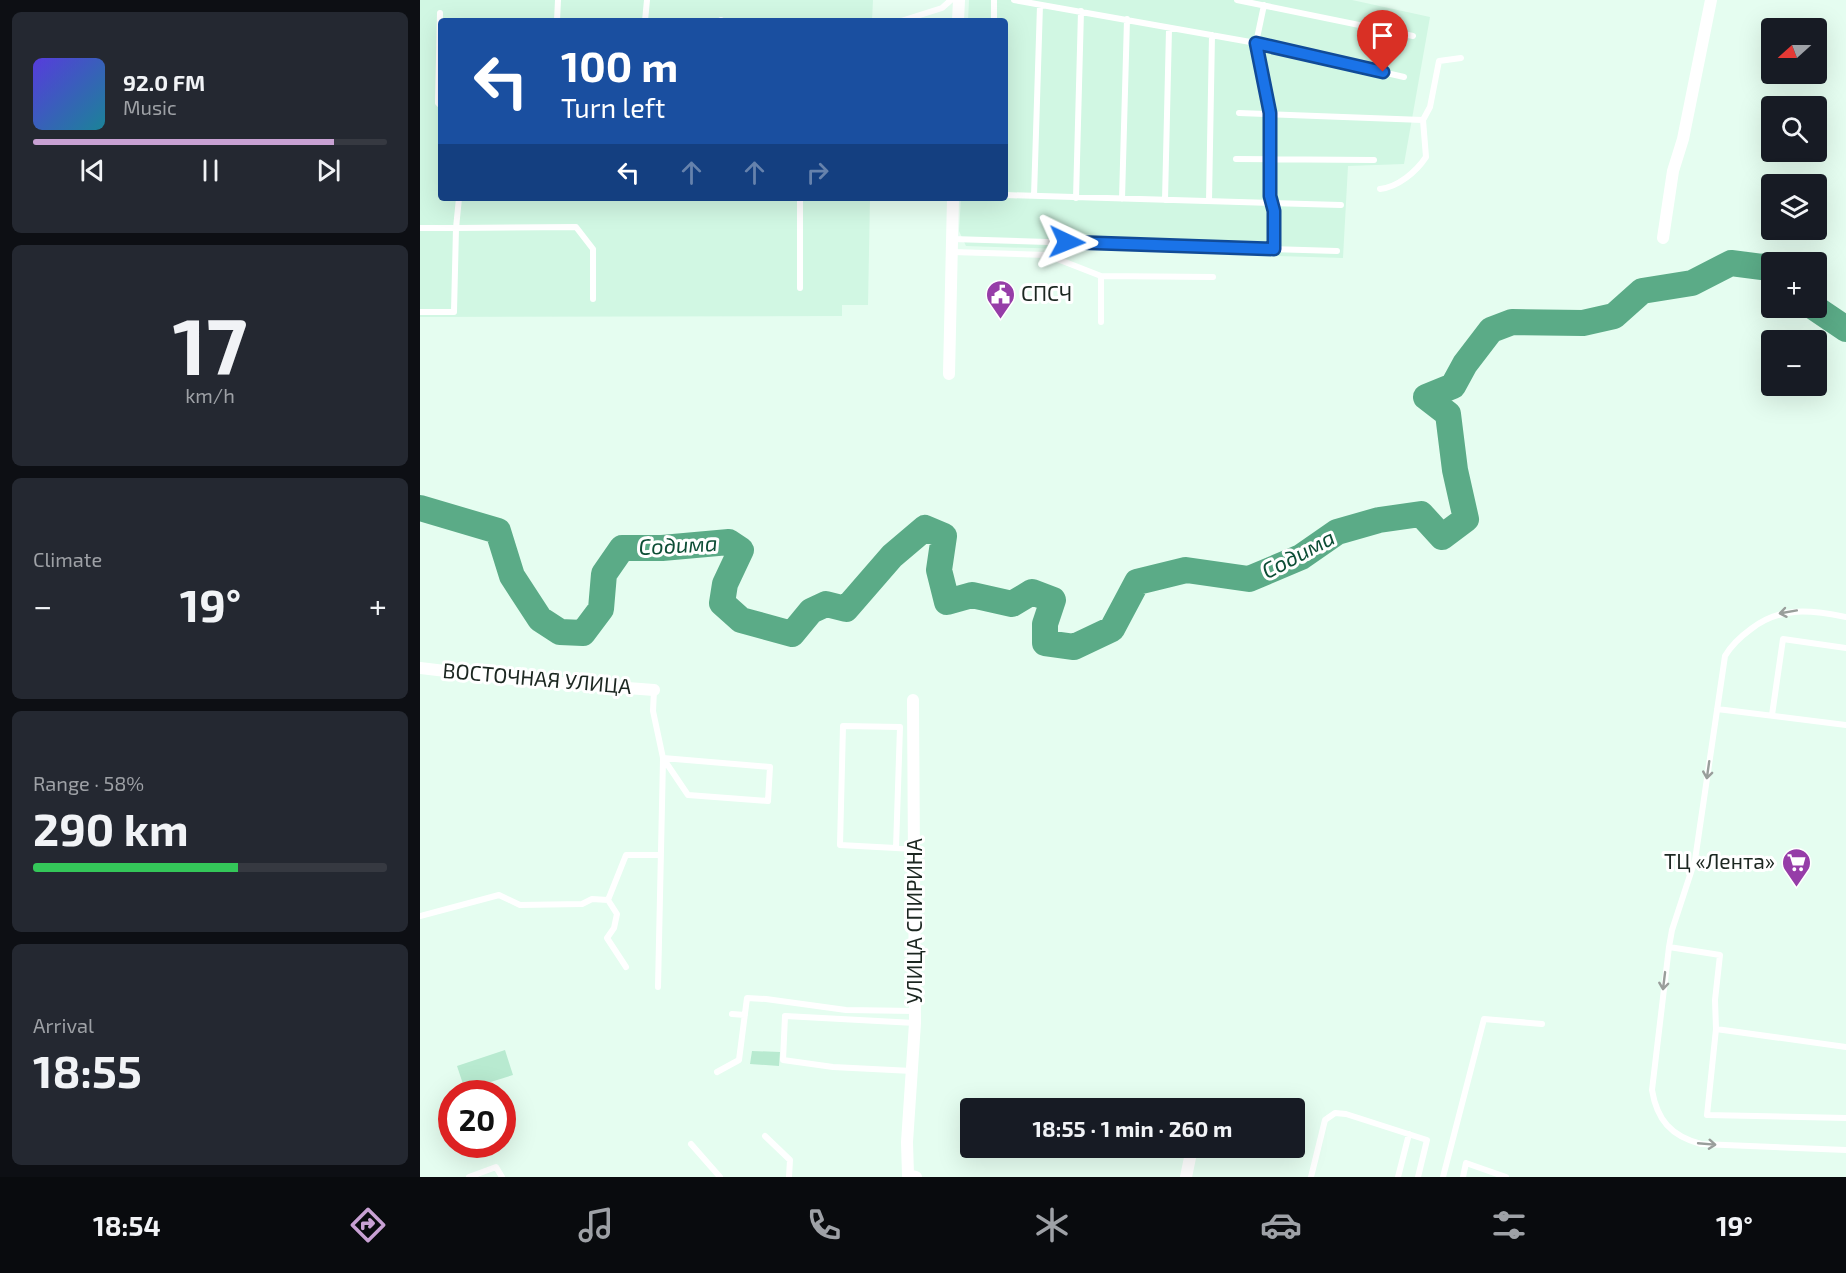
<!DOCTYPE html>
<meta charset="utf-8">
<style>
:root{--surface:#171b24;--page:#242831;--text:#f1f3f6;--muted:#9ea1a6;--line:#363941;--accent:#c8a1d3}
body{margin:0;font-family:"Exo 2",sans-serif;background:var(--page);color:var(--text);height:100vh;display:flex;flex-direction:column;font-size:22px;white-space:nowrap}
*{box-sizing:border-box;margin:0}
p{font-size:20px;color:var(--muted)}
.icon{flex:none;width:33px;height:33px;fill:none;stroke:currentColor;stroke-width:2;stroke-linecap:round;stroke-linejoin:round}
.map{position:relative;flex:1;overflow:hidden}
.panel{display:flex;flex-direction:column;gap:12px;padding:12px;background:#0d0f14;width:420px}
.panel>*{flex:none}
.guide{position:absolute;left:18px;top:18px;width:570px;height:183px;border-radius:6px;box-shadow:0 6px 24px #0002;background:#1a4fa0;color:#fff;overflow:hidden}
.needle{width:39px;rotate:249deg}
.tools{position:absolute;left:1341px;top:18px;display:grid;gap:12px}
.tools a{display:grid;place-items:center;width:66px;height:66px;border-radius:6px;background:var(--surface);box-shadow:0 6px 24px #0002;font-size:30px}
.speed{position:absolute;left:18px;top:1080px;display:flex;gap:12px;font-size:30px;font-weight:700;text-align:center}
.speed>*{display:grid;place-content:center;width:78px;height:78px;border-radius:50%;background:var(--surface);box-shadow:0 6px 24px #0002;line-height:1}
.speed .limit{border:9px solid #d22;background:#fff;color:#111}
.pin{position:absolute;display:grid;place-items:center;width:51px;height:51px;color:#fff;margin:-62px -26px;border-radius:50% 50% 50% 0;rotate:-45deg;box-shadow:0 0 6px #0007}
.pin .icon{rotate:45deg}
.me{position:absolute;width:66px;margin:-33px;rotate:92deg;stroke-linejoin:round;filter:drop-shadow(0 0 4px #0008)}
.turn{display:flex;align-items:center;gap:21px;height:126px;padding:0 24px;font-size:27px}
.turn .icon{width:78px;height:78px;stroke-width:2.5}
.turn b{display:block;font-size:42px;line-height:51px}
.lanes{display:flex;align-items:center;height:57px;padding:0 24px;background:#0003;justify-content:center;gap:30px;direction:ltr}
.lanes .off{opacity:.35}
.big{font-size:45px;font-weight:700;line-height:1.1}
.panel .tile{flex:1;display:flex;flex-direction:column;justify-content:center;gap:9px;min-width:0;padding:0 21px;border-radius:9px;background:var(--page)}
.panel .dial{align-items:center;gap:0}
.dial b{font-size:78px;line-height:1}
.song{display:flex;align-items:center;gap:18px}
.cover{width:72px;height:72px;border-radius:9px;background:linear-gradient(135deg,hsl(250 70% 55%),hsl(190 70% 35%))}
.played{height:6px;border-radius:3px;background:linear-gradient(90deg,var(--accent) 85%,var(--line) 85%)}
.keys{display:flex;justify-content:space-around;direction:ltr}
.heat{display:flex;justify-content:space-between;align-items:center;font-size:33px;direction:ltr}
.charge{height:9px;border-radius:4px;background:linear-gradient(90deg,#34c759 58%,var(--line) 0)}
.trip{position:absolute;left:540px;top:1098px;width:345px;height:60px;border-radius:6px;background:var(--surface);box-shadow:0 6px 24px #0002;font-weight:700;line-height:60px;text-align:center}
.dock{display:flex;height:96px;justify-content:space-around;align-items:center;background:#090b0e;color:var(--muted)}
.dock .icon{width:42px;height:42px}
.dock .on{color:var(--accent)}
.dock b{font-size:27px;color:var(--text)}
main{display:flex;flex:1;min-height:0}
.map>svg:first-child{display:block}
.built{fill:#d1f7e3}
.green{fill:#b8ead0}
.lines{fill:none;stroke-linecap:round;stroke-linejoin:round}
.river{stroke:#5bab87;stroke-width:26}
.service{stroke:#fff;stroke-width:6}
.minor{stroke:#fff;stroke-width:12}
.oneway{stroke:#999e9b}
.route-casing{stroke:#114b97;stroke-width:15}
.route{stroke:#1a73e8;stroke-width:10}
.labels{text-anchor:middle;stroke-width:6;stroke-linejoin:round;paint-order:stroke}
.poi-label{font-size:21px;fill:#1c2721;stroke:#fff;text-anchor:start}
.street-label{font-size:21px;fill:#1c2721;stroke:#fff}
.water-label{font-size:22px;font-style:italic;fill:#0d4e36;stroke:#fff}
</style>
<main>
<section class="panel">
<div class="tile">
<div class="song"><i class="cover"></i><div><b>92.0 FM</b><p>Music</p></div></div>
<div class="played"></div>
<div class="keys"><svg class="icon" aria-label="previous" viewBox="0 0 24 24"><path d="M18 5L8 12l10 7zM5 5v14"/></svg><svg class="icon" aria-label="pause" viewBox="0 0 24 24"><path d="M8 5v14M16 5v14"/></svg><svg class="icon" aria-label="next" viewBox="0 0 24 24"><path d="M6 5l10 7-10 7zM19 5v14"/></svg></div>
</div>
<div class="tile dial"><b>17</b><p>km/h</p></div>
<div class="tile"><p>Climate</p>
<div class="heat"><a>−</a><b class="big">19°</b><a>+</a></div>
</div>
<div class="tile"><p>Range · 58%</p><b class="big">290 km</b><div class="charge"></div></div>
<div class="tile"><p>Arrival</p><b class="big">18:55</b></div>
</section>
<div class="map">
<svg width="1426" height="1177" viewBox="0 0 1426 1177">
<rect width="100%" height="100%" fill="#e5fdf0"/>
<path class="built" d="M0,0H453L452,21H21V198H450L448,305H422V316L0,317Z
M549,0H932L1010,17L984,164L928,166L923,258L546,246L539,231L541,198H585V21H548Z"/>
<path class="green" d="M85,1050L93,1075L45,1090L37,1066Z
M332,1051L360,1052L359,1066L330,1064Z"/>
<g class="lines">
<path class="river" d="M1395,308L1426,329
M0,508L78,531L92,576L120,619L140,632L163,633L181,609L184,574L202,548H242L309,542L321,550L305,584L302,603L321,620L372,634L391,611L406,604L426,609L472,556L505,528L524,536L519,570L527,602L552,595L592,604L612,592L633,600L625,624V643L654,647L692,629L717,582L766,570L829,579L881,557L917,532L959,520L1001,514L1022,537L1046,519L1035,470L1028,414L1006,397L1033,386L1045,364L1071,330L1092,322L1163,323L1194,316L1222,291L1272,283L1311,263L1342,267L1352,265"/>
<path class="service" d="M594,0L836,43L984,77
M817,0L993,36
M844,5L836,43L850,113V196L854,211L853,249
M20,13L18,103L21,106
M137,21L138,0
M225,21L227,0
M301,21V20
M481,21L522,8L531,0
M574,21V0
M819,113L1003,120
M816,159L954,160
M960,189C978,187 996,172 1006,157L1003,120L1010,107L1019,61L1041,58
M585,195L921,205
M614,196L620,5
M380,198V288
M656,198L661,11
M702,199L707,19
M745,200L749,29
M789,201L792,35
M0,228H36L39,198
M532,239L917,251
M532,252L627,255L681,276L793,277
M681,276V322
M0,312H34L36,228L156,227L173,249V299
M1426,617C1391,610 1361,606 1331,629C1320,637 1312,644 1305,656L1275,860L1252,930L1249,947L1232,1090C1237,1120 1251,1136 1281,1144L1426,1150
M234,690L233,711L243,758L350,767L348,801L268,795L243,758
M1297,709L1426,725
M1352,715L1363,639L1426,648
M476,848L480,727L423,726L420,845L494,849
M0,916L79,895L100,905L162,904L172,899L188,900
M1249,947L1300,955L1295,1000L1296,1029L1426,1047
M206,967L187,938L194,928L197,914L188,900L206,855H241
M238,987L243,759
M312,1014L325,1015
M1296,1029L1287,1115L1426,1118
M492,1071L413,1067L363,1060L365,1016L495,1023
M297,1072L319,1060L327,998L346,999L426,1010L495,1011
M345,1136L370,1160L369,1177
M271,1144L300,1177
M49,1177L76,1167L82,1177
M891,1177L905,1120L915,1113L926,1114L1007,1140L998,1177
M978,1177L989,1134
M1023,1177L1064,1019L1122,1024
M1043,1177L1046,1163L1086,1177"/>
<path class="minor" d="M538,21L539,0
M1243,238L1253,171L1263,139L1291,0
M529,374L533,198
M0,668L100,680L234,690
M493,700L495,1023L487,1142L488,1175L496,1177
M766,1177L772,1148"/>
</g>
<defs><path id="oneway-shaft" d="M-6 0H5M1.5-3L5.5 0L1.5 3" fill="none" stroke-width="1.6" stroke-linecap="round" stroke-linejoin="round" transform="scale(1.5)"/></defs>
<g class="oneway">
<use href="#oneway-shaft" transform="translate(1368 612) rotate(170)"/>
<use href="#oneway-shaft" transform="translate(1288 770) rotate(98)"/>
<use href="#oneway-shaft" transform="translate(1244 981) rotate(97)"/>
<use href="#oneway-shaft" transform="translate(1287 1144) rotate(5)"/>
</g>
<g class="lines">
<defs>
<path id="route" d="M647,242L854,249V211L850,196V113L836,43L963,72"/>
</defs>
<use href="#route" class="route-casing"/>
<use href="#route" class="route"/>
</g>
<defs>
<symbol id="civic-pin" viewBox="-11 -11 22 30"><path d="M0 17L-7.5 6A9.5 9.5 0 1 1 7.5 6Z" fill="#963da8" stroke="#fff"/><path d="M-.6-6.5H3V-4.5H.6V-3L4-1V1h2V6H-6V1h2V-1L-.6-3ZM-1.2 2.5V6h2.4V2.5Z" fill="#fff"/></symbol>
<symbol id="supermarket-pin" viewBox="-11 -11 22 30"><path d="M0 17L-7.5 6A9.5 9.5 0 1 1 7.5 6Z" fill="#963da8" stroke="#fff"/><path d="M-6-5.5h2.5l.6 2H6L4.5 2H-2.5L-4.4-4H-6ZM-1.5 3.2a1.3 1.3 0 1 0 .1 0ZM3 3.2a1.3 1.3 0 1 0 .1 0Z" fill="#fff"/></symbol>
</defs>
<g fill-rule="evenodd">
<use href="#civic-pin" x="564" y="278" width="33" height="45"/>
<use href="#supermarket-pin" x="1360" y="846" width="33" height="45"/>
</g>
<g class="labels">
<g class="poi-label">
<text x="601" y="301">СПСЧ</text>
<text x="1355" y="869" text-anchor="end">ТЦ «Лента»</text>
</g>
<g class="street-label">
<text transform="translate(117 679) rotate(5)" y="7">ВОСТОЧНАЯ УЛИЦА</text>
<text transform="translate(495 921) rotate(-90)" y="7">УЛИЦА СПИРИНА</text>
</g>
<g class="water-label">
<text transform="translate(258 545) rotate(-3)" y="8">Содима</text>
<text transform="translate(878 554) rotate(-28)" y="8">Содима</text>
</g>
</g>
</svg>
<div class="tools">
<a><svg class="needle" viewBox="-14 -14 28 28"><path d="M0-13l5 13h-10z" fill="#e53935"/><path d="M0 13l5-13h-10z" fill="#9ea1a6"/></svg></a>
<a><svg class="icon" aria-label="search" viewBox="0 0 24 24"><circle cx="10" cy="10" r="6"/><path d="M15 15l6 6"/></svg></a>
<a><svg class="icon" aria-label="layers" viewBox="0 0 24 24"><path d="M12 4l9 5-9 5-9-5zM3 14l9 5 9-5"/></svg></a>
<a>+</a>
<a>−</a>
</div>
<div class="speed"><div class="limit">20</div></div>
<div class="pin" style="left:963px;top:72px;background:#d93025"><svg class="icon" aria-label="arrive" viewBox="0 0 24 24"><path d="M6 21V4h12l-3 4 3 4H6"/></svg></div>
<svg class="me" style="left:647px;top:242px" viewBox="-20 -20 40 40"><path d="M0-17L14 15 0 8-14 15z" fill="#1a73e8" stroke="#fff" stroke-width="4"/></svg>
<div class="trip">18:55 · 1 min · 260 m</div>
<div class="guide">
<div class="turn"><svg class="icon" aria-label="left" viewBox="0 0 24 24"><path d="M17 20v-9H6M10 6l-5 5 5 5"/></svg><div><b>100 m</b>Turn left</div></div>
<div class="lanes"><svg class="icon" aria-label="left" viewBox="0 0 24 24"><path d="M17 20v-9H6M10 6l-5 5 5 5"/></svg><svg class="icon off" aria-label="ahead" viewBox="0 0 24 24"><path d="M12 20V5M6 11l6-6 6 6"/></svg><svg class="icon off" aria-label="ahead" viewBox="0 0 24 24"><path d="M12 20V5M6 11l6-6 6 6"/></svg><svg class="icon off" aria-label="right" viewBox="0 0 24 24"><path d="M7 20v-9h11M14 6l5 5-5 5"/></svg></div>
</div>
</div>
</main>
<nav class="dock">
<b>18:54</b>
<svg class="icon on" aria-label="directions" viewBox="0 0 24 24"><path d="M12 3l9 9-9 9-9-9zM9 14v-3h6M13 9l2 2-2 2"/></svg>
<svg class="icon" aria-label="music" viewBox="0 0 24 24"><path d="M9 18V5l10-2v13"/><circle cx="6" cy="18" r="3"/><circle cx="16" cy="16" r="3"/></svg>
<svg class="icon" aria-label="phone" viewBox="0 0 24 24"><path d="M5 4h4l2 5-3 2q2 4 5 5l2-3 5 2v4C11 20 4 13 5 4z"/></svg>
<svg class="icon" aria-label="climate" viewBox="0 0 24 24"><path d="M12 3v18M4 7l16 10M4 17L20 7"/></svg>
<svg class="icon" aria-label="car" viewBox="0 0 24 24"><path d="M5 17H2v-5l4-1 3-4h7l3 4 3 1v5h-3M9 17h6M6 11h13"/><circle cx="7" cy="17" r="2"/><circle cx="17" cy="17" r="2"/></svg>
<svg class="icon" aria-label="filters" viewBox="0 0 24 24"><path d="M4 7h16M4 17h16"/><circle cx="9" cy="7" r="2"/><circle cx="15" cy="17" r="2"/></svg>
<b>19°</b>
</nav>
